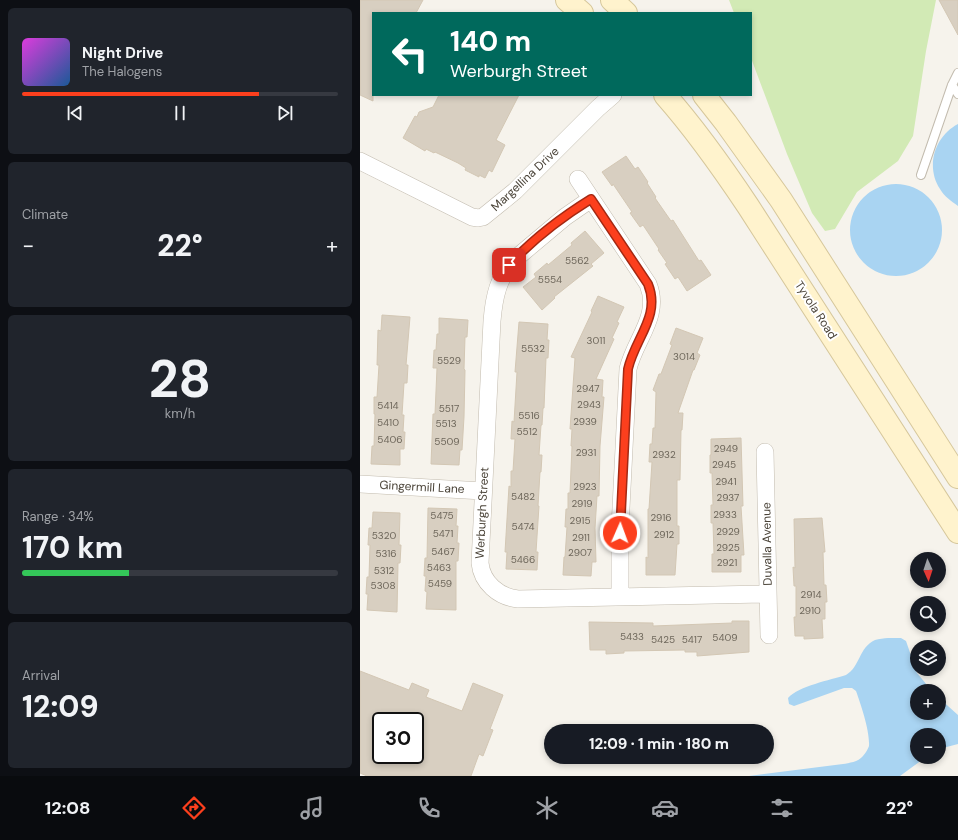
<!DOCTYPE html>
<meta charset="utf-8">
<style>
:root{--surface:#171b24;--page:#20242c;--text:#f1f3f6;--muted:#9ea1a6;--line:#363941;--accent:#fc3f1d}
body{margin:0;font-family:"DM Sans",sans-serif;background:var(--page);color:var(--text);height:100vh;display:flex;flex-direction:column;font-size:15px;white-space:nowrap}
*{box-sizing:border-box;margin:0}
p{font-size:13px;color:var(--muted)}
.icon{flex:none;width:22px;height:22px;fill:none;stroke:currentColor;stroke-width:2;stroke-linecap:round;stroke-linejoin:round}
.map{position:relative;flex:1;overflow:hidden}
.details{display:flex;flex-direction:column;gap:8px;padding:8px;background:#0d0f14;width:360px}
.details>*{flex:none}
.banner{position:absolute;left:12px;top:12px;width:380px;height:84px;border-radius:0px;box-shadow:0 2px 6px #0003;background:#00695c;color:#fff;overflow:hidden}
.needle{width:26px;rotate:177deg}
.tools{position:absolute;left:550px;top:552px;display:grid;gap:8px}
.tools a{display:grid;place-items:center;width:36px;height:36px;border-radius:50%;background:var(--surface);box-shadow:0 2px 6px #0003;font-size:20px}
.speed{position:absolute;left:12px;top:712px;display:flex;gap:8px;font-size:20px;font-weight:700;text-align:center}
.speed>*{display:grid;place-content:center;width:52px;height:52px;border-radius:50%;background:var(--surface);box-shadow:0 2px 6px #0003;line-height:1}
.speed .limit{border:2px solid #111;border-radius:6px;background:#fff;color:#111}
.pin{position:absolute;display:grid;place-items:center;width:34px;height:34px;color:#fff;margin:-17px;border-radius:8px;box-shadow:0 2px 6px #0006}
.me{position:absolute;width:44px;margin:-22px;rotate:2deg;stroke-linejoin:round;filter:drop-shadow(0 0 3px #0008)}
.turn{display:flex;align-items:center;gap:14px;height:84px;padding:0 12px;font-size:18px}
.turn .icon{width:52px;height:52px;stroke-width:2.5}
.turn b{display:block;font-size:28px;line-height:34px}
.big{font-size:30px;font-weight:800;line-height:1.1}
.details .widget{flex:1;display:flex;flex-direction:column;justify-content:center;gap:6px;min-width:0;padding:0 14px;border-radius:6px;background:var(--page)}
.details .dial{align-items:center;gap:0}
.dial b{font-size:52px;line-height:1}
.song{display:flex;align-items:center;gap:12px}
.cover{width:48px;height:48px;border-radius:6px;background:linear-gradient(135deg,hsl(300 70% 55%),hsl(210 70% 35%))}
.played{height:4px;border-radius:2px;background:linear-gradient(90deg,var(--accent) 75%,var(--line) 75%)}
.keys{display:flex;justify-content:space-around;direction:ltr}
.heat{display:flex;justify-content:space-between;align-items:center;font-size:22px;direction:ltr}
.charge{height:6px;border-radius:3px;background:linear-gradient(90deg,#34c759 34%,var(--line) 0)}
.trip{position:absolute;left:184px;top:724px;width:230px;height:40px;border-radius:20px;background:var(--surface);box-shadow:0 2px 6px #0003;font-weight:800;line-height:40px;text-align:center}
.tab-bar{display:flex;height:64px;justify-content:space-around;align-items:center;background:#090b0e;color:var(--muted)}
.tab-bar .icon{width:28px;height:28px}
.tab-bar .current{color:var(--accent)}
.tab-bar b{font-size:18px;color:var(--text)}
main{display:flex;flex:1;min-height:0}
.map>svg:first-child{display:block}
.green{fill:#d2eab5}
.water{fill:#a9d4f2}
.building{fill:#d8cfc1;stroke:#d3c7b4;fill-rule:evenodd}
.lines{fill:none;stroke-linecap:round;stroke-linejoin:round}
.lane-casing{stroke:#c2bbae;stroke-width:10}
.street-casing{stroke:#c2bbae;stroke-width:18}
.secondary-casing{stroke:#d6c79b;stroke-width:24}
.lane{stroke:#fff;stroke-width:8}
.street{stroke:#fff;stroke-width:17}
.secondary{stroke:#fff3cd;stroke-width:22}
.route-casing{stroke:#a42913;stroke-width:10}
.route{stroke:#fc3f1d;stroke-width:7}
.labels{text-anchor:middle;stroke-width:4;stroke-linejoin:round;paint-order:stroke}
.number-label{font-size:10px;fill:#6e675b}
.street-label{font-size:12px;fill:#4b4439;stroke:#fff}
</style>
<main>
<section class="details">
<div class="widget">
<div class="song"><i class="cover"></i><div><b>Night Drive</b><p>The Halogens</p></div></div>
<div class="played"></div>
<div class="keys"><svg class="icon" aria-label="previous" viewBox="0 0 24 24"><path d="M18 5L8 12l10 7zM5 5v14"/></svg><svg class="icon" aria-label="pause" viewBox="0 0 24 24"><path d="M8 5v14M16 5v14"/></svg><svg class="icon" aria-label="next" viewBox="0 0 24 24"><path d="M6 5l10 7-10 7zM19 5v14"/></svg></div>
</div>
<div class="widget"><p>Climate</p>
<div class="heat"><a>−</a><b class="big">22°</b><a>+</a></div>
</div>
<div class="widget dial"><b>28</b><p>km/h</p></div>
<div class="widget"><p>Range · 34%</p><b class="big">170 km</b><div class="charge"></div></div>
<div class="widget"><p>Arrival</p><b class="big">12:09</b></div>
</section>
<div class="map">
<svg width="598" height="776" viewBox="0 0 598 776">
<rect width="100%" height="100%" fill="#f6f3ec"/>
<path class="green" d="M369,0H576L566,51L553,136L538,161L497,192L475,229L465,231L452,213L427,154L391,58V13H374Z"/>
<path class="water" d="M598,124V206C591,201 584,196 580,189C565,166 575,136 598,124Z
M490 230a46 46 0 1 1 92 0a46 46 0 1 1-92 0Z
M528,638H541L546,641L557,673L572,691H557V713H579V698L598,715V744L579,749V735H557V757H566L540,776H389L483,764C489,763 498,762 503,756C505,754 508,749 509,746C510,731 501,705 496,691L492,688H484L434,706L429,704L428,698C439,686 470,680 486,675C500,667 499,647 515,640C519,639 524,638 528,638Z"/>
<path class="building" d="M0,0H63L56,13H13V101L0,95Z
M579,0H598V35Z
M79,95H159L136,140L145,145L132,172L129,170L125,178L119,175V177L105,170L106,168L98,163L75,152L74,153L66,149L65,151L43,138L55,116L57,117L59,112L73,107Z
M266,156L275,169L278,167L288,182L287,183L296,197L295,198L311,221L313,220L339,261L341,260L351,275L327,291L318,277L315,279L305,264L307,263L298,250L299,249L283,225L280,227L270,213L272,212L253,184L252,186L242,172Z
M225,231L244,253L231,264L233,266L194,297L195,298L182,310L163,287L176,277L174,274L187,263L188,265L212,245L211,243Z
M238,296L264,307L257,322L259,323L252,338L254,339L236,379L243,380L242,397H244L240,446L239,496H237L235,528L236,562H232L231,576L203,575L204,557H205L207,527H205L206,509H208V493H210L212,446H211L212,429H210L215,358L211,357L232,312L231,311Z
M22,315L50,317L46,365H48L47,383H44L42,415H44L43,432H45L44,449H40V465L11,464L12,446H14L15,414H14V397H17L19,365H17L18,330L21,331Z
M79,318L108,320L107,337H105L104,369L105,370L104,417L102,450H100L99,465L71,464L73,414H75L77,368H73L74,350H76L77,334H79Z
M159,322L188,324L187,340H189L188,358H186L184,408H183L182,425H181L179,455H182L181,472H180L178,506H179L176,552H178L177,570L146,569L147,552H145L149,486L151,487V471H153L155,439H151L152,421L154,422L157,372H155Z
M316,328L343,338L337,353L340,355L334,370H333L318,413H323L322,430H321L320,480H317V526H319V544H317L315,575H286V557L288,558V509H289L292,462H289L290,444H292L293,428H295L296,392L293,390L299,374H301L312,345L310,344Z
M381,438L383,506H381L384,555H381V572H352V554H354L353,523H351V505H353L352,473H350V455H351V439Z
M68,508L97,509L96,526H98L97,543H99L98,561H96V610L66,609L67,592L65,591L66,576H64L65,558H67Z
M13,512L40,513L39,545H41L40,563H38L37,612L7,610L8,594H6L7,577H9L10,545H8L9,528H12Z
M462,518L465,552H463L464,585H466L467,602H465V619H462L463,638L444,639V636H435L434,617H436V586H434L433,567L435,568L434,519Z
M372,621H389V652L337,656V652H325V650L264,651V653L246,654V650H230L229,622L293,623V626L372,623Z
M0,671L49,690L52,683L69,690L66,697L102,711L113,683L143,695L130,729L133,730L123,756L119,754L111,776H7L0,773ZM21,721H55V755H21Z"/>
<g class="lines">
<defs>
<path id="lane" d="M592,85L598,94
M561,175L592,85L598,73"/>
<path id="street" d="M0,161L112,217L118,218L123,217L155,191L238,108L253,95
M218,179L288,284C301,316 275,339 268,369L260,528V597
M231,199L205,217L155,259C138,277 134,297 132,321L120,563C122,583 139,597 158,599L408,594
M405,452L409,635
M0,484L123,491"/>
<path id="secondary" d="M207,0L222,13
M252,0L266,13
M305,95C335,129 362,167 388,206L598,532
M344,95L366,123L421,200L598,477"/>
</defs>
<use href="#lane" class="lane-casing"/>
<use href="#street" class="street-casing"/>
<use href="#secondary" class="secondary-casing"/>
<use href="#lane" class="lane"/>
<use href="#street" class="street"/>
<use href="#secondary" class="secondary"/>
</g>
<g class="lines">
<defs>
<path id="route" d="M149,265C172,240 202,217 231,199L288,284C301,316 275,338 268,369L260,533"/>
</defs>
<use href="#route" class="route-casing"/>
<use href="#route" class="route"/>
</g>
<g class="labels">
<g class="number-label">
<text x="217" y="264">5562</text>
<text x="190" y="283">5554</text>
<text x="236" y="344">3011</text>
<text x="173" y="352">5532</text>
<text x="324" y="360">3014</text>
<text x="89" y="364">5529</text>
<text x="228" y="392">2947</text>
<text x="229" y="408">2943</text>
<text x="28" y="409">5414</text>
<text x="89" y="412">5517</text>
<text x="169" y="419">5516</text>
<text x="225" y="425">2939</text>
<text x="28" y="426">5410</text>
<text x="86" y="427">5513</text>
<text x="167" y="435">5512</text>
<text x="30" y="443">5406</text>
<text x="87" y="445">5509</text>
<text x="366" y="452">2949</text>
<text x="226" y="456">2931</text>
<text x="304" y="458">2932</text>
<text x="364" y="468">2945</text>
<text x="366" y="485">2941</text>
<text x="225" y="490">2923</text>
<text x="163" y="500">5482</text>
<text x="368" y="501">2937</text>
<text x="222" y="507">2919</text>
<text x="365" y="518">2933</text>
<text x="82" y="519">5475</text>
<text x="301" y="521">2916</text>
<text x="220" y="524">2915</text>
<text x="163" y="530">5474</text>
<text x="368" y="535">2929</text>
<text x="83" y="537">5471</text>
<text x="304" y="538">2912</text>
<text x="24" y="539">5320</text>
<text x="221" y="541">2911</text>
<text x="368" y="551">2925</text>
<text x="83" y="555">5467</text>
<text x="220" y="556">2907</text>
<text x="26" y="557">5316</text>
<text x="163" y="563">5466</text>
<text x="367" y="566">2921</text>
<text x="79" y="571">5463</text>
<text x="24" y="574">5312</text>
<text x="80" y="587">5459</text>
<text x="23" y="589">5308</text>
<text x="451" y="598">2914</text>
<text x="450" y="614">2910</text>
<text x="272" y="640">5433</text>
<text x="365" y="641">5409</text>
<text x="303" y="643">5425</text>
<text x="332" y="643">5417</text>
</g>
<g class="street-label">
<text transform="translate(165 179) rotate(-43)" y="4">Margellina Drive</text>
<text transform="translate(456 310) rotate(57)" y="4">Tyvola Road</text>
<text transform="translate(62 487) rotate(3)" y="4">Gingermill Lane</text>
<text transform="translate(122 513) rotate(-87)" y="4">Werburgh Street</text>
<text transform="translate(407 544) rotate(-91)" y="4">Duvalla Avenue</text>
</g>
</g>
</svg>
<div class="tools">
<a><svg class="needle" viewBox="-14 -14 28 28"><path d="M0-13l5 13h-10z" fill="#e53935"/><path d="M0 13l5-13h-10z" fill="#9ea1a6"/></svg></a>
<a><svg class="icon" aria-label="search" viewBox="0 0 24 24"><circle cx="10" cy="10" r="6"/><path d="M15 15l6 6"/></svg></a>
<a><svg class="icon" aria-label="layers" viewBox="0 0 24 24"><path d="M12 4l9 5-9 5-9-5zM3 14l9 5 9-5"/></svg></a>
<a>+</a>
<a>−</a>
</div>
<div class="speed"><div class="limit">30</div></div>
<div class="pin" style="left:149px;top:265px;background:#d93025"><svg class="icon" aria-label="arrive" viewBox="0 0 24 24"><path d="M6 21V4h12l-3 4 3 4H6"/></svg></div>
<svg class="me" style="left:260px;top:533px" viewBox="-20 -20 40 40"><circle r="17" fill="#fc3f1d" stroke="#fff" stroke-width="3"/><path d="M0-11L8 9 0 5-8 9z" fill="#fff"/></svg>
<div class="trip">12:09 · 1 min · 180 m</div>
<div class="banner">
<div class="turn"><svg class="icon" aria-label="left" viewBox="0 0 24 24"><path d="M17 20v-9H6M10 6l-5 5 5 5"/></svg><div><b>140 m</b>Werburgh Street</div></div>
</div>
</div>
</main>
<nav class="tab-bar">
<b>12:08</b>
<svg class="icon current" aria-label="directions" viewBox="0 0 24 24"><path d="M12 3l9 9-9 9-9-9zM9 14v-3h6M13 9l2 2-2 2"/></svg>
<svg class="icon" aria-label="music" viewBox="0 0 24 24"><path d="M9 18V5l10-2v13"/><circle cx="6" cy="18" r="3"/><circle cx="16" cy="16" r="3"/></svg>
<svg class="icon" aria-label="phone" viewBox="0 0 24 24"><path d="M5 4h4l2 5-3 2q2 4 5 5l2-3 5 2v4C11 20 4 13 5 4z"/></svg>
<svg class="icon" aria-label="climate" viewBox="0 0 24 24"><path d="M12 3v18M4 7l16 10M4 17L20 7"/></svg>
<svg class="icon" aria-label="car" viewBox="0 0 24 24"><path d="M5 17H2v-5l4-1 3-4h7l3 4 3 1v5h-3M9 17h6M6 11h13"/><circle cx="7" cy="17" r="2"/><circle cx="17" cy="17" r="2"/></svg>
<svg class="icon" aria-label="filters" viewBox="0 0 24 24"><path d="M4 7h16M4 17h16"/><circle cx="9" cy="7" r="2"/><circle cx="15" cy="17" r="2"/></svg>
<b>22°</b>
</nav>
